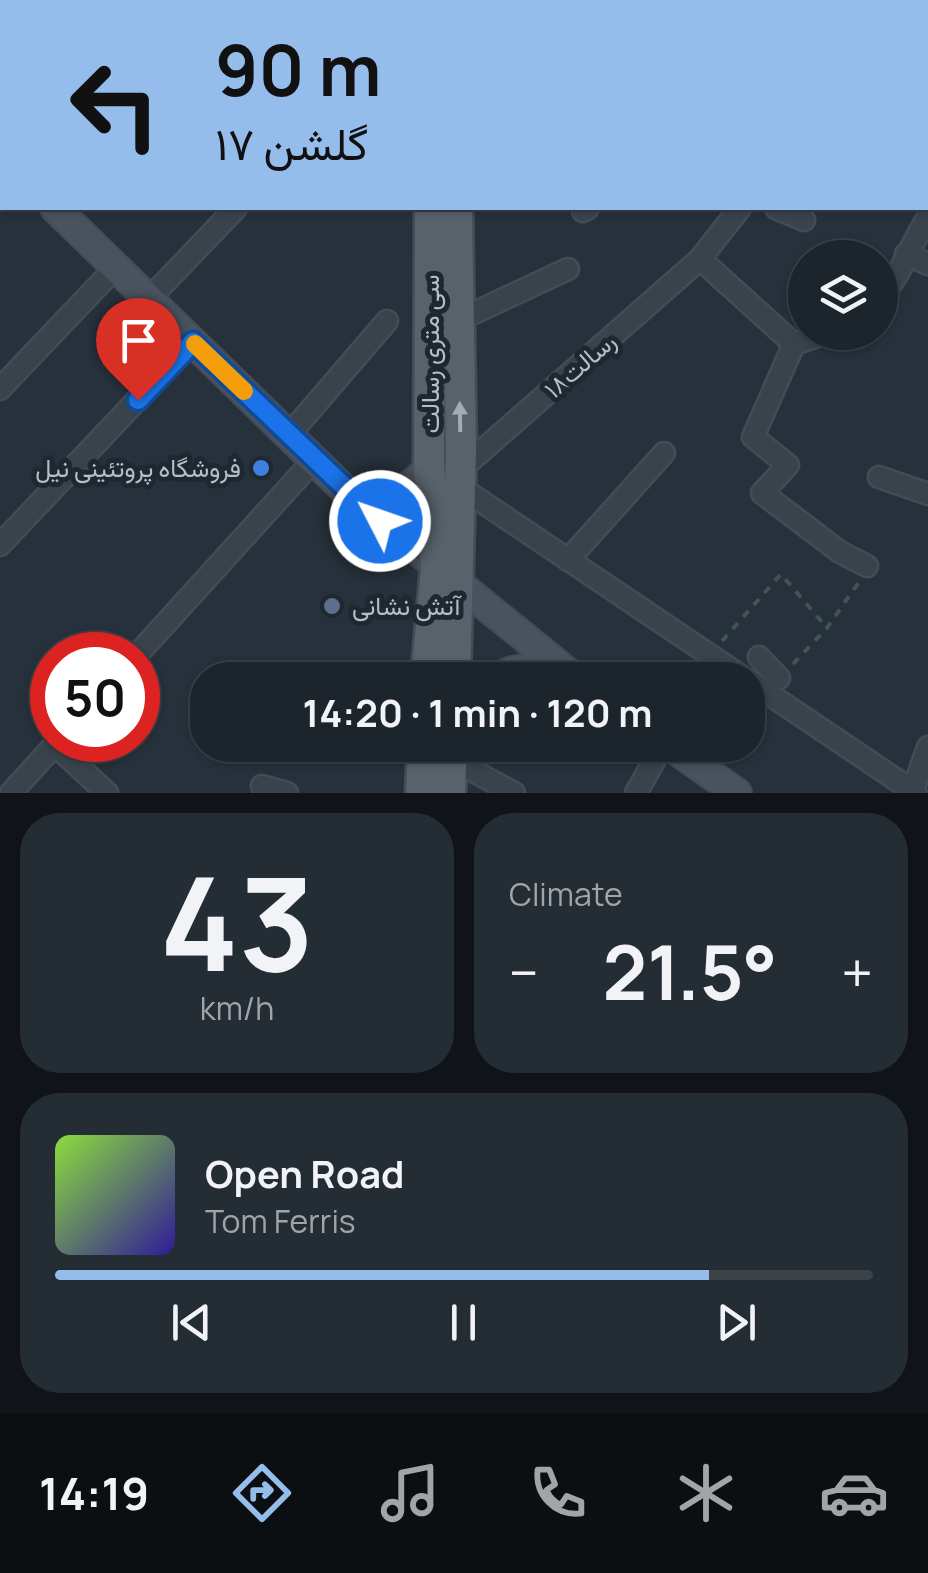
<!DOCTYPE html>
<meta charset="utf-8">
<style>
:root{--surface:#1d252c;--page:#252d34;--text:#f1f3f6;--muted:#a0a5a9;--line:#3b4248;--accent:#95bdec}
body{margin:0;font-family:Manrope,Vazirmatn,sans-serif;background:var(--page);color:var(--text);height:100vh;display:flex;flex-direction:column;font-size:38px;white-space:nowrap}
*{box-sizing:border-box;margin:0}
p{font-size:32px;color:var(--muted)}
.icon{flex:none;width:55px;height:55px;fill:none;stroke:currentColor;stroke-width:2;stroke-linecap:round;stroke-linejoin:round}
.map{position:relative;height:793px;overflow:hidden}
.sheet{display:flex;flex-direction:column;gap:20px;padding:20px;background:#101418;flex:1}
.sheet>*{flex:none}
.hud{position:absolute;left:0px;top:0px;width:930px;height:210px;box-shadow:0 2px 8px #0004,0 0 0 2px var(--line);background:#95bdec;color:#111;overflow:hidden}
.controls{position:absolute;left:788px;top:240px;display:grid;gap:20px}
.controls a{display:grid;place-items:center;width:110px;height:110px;border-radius:50%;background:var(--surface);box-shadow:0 2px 8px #0004,0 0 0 2px var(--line);font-size:50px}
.speed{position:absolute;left:30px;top:632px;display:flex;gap:20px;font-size:50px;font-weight:700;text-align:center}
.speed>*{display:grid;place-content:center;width:130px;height:130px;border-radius:50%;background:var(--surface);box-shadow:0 2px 8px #0004,0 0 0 2px var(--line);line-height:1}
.speed .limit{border:15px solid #d22;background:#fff;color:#111}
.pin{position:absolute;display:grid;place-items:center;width:85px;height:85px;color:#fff;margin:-102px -42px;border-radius:50% 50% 50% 0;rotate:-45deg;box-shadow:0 0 10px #0007}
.pin .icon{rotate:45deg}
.me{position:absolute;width:110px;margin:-55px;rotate:311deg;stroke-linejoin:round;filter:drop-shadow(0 0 8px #0008)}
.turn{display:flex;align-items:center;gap:35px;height:210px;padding:0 50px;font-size:45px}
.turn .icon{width:130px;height:130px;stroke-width:2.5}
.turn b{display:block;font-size:70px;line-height:85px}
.big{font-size:75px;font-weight:700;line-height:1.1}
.sheet .widget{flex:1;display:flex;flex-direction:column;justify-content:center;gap:15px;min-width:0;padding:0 35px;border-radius:40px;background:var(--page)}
.sheet .dial{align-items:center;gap:0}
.dial b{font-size:130px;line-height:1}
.song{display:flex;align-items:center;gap:30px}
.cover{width:120px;height:120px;border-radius:15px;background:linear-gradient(135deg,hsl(90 70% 55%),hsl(250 70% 35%))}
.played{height:10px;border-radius:5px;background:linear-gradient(90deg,var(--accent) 80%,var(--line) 80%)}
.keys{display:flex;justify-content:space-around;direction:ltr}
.heat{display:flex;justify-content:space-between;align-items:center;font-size:55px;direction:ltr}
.sheet .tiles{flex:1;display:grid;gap:20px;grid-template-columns:1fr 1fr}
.widget:last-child{grid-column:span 2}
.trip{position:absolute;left:190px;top:662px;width:575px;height:100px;border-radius:40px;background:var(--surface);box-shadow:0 2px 8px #0004,0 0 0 2px var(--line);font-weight:700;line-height:100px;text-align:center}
.dock{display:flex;height:160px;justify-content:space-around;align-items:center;background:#0c0f12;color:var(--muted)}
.dock .icon{width:70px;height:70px}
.dock .active{color:var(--accent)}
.dock b{font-size:45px;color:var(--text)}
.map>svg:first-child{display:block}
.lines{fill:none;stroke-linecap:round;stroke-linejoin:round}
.street-casing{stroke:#434c55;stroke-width:25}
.secondary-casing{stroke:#434c55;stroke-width:32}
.primary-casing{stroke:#434c55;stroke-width:35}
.path{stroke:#415454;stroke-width:4;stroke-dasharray:8 8;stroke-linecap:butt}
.street{stroke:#3a434c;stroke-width:20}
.secondary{stroke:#49525e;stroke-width:28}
.primary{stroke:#58626b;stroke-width:30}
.oneway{fill:#a3acb5}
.route-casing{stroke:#114b97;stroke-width:25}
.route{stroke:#1a73e8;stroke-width:18}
.slow{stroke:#f59e0b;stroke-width:18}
.shop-dot{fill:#3f7fe0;stroke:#1f2830;stroke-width:4}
.service-dot{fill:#5c6f8a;stroke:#1f2830;stroke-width:4}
.labels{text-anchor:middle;stroke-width:10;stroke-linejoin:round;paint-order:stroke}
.street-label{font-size:25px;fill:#b6bec7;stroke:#1f2830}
.poi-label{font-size:25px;fill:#b6bec7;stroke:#1f2830;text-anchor:end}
</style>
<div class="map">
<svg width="928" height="793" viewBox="0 0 928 793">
<rect width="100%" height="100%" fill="#27313b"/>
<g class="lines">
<defs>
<path id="street" d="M253,0L257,2
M65,2L66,0
M215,2L217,0
M539,2L540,0
M693,2L694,0
M0,97L2,94
M776,208L804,220
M583,211L588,208
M906,254L928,264
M700,259L794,344
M880,297C902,275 911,243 928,217
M149,299L236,208
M459,320L568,269
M794,344L753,437L788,465L762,493L840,552L867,566
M794,344L830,332
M0,389L116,267
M289,435L387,321
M460,470L700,259L740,208
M879,477L928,494
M460,487L747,680
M0,545L193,341
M568,560L664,453
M137,655L314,460
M759,657L779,678
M748,680L916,793
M55,745L107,793
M451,759L514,793
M262,786L287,793
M11,793L59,740
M636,793L663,745
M912,793L928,747"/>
<path id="secondary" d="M0,155L2,157
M55,208L353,498L577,680
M353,498C386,496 409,495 429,466
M493,680L512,671L554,664
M669,745L737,793"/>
<path id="primary" d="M416,0V2
M445,0L446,2
M426,680L436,568L429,466L430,208
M455,680L461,449L457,208
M421,793L423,745
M450,793L452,745"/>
</defs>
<use href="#street" class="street-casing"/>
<use href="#secondary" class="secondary-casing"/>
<use href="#primary" class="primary-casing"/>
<path class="path" d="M722,641L781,574L827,628
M793,664L827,628L859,582"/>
<use href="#street" class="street"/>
<use href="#secondary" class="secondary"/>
<use href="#primary" class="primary"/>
</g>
<defs><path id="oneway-solid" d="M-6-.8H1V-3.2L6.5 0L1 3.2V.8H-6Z" transform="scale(2.5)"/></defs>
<use class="oneway" href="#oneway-solid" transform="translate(460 417) rotate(-91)"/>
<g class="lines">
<defs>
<path id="route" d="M138,400L193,342L380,521"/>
</defs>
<use href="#route" class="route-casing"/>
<use href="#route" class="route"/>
<path class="slow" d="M195,344L244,391"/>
</g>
<circle class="shop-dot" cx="261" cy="468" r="10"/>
<circle class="service-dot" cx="332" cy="606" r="10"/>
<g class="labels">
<g class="street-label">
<text transform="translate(430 354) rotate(-90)" y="9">سی متری رسالت</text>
<text transform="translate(580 365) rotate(-41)" y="9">رسالت۱۸</text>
</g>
<g class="poi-label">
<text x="241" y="477">فروشگاه پروتئینی نیل</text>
<text x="352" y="615" text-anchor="start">آتش نشانی</text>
</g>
</g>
</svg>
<div class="controls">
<a><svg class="icon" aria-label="layers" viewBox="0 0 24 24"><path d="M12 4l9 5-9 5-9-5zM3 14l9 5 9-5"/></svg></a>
</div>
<div class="speed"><div class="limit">50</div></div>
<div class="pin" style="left:138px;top:400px;background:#d93025"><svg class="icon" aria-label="arrive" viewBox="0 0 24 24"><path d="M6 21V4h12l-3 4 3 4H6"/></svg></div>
<svg class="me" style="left:380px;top:521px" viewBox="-20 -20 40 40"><circle r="17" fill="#1a73e8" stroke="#fff" stroke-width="3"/><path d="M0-11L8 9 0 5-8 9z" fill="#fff"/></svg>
<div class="trip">14:20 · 1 min · 120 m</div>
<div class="hud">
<div class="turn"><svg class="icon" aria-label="left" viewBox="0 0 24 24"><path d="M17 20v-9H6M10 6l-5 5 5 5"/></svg><div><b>90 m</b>گلشن ۱۷</div></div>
</div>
</div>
<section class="sheet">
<div class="tiles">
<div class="widget dial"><b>43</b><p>km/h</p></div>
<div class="widget"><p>Climate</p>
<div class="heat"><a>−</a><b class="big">21.5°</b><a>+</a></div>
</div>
<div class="widget">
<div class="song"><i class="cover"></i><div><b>Open Road</b><p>Tom Ferris</p></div></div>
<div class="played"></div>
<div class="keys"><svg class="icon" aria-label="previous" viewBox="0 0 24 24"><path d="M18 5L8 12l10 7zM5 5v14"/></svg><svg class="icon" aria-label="pause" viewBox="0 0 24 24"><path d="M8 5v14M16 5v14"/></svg><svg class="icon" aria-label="next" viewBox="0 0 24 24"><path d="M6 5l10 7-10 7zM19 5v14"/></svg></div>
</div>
</div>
</section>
<nav class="dock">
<b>14:19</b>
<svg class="icon active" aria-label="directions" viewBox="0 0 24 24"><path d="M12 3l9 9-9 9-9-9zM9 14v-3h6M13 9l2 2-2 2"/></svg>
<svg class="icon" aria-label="music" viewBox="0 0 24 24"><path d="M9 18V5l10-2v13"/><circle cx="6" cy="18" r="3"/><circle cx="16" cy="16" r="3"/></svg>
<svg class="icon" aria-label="phone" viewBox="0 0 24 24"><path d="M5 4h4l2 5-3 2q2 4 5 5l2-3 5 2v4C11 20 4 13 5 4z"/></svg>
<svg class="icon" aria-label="climate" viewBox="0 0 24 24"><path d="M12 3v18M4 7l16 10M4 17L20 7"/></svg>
<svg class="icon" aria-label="car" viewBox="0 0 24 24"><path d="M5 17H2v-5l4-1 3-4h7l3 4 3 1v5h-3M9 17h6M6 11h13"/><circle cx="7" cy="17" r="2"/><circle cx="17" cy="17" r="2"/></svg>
</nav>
